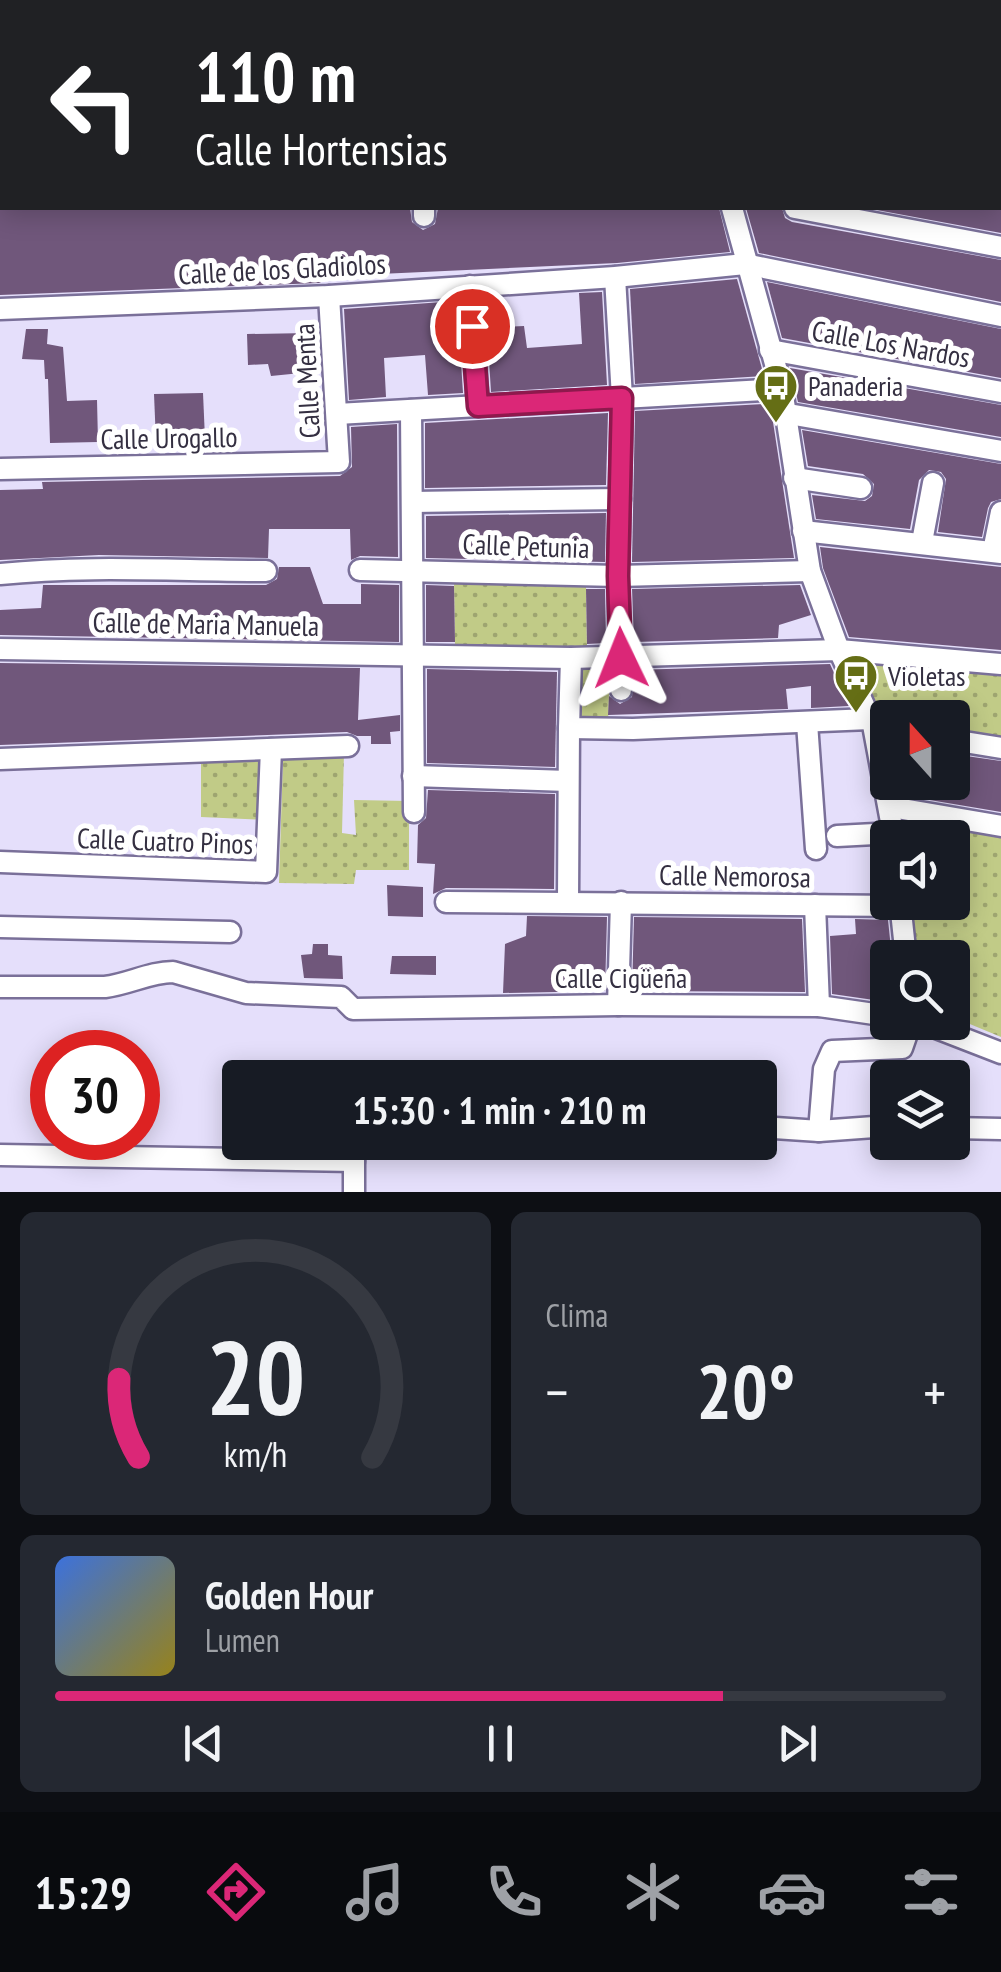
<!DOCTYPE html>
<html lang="es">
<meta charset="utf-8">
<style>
:root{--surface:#171b24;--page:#242831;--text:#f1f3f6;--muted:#9ea1a6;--line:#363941;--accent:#db2777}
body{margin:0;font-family:"PT Sans Narrow",sans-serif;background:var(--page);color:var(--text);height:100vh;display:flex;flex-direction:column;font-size:38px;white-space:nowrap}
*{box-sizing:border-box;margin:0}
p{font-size:32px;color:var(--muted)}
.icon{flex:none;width:55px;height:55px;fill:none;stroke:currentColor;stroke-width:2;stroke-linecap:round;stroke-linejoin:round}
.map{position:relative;height:1192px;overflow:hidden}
.details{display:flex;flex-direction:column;gap:20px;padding:20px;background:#0d0f14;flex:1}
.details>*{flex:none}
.guide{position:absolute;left:0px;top:0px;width:1002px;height:210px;box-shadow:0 5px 25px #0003;background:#202124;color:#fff;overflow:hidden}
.needle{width:65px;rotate:339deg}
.controls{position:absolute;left:870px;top:700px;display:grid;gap:20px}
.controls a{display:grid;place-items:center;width:100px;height:100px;border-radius:10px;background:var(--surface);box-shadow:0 5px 25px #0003;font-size:50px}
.speed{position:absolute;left:30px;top:1030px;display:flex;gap:20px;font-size:50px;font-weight:700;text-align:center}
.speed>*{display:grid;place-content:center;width:130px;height:130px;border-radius:50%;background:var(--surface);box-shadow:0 5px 25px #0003;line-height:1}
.speed .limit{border:15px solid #d22;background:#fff;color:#111}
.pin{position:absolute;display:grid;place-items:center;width:85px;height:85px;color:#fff;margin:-42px;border:5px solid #fff;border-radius:50%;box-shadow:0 2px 10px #0007}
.me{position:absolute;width:110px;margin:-55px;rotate:358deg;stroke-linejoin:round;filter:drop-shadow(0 0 8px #0008)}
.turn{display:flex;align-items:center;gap:35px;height:210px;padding:0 30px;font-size:45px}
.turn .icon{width:130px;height:130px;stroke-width:2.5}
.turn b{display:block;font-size:70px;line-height:85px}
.big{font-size:75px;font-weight:600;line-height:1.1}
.details .widget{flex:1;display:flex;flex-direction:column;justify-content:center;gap:15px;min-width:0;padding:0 35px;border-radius:15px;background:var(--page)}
.details .dial{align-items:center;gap:0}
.dial svg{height:260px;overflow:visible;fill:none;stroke:var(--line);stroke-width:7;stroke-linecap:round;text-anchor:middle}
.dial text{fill:var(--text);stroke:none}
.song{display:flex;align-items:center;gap:30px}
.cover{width:120px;height:120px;border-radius:15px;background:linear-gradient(135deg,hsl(220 70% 55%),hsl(50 70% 35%))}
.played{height:10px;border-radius:5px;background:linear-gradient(90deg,var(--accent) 75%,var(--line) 75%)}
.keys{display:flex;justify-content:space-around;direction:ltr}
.heat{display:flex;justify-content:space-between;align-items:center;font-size:55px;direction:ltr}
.details .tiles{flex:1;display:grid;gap:20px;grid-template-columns:1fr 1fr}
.widget:last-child{grid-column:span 2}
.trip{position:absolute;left:222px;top:1060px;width:555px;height:100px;border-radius:10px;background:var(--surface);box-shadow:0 5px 25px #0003;font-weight:600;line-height:100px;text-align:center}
.dock{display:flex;height:160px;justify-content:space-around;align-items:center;background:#090b0e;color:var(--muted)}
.dock .icon{width:70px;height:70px}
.dock .active{color:var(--accent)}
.dock b{font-size:45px;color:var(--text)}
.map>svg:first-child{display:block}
.park{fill:url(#park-dots)}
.building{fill:#70577b}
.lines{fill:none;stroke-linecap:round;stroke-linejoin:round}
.minor-casing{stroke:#7a7099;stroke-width:25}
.minor{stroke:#fff;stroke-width:20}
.route-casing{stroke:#8e194d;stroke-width:25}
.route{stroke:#db2777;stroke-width:18}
.labels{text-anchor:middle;stroke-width:10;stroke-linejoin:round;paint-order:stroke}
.street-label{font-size:28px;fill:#342f41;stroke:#fff}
.poi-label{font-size:28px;fill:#342f41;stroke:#fff;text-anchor:start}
</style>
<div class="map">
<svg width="1001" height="1192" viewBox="0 0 1001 1192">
<defs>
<pattern id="park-dots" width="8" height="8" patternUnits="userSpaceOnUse" patternTransform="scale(2.5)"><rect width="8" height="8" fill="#c1cb87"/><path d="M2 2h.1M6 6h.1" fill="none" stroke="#9ea570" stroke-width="1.8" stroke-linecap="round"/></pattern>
</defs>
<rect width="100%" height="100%" fill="#e5dffb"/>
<g class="park">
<polygon points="454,582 586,587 587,647 455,645"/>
<polygon points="852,654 1001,671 1001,742 953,733 952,718 879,719"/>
<polygon points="577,666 610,667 608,723 579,722"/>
<polygon points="344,753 342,833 356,835 354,800 409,801 409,870 356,870 354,884 279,883 283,759"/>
<polygon points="271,759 268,820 201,817 201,761"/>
<polygon points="899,816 1001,833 1001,1037 953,1017 952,958 917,957 910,903 952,902 952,838 902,837"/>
</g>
<g class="building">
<polygon points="0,208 410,208 412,222 423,230 435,224 438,208 719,208 730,252 617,263 336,276 319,283 0,295"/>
<polygon points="746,208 782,208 785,218 792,222 1001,260 1001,302 759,253"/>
<polygon points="866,208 1001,208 1001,233"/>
<polygon points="737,279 764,376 635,384 630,289"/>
<polygon points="767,282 1001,329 1001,378 782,338"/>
<polygon points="602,292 607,385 491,392 487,328 524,326 527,348 582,344 579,293"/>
<polygon points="457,301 463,393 428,395 425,355 384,358 386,397 349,400 344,309"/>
<polygon points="26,329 48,329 47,344 63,347 67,401 97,400 98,442 50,443 48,379 45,379 44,360 22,359"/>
<polygon points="309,333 311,372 271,376 268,364 248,365 247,334"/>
<polygon points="790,368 1001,405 1001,437 798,402"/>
<polygon points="203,393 205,439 156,442 154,394"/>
<polygon points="766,404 773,422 794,558 632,562 635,411"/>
<polygon points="608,413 606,485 425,488 425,423"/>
<polygon points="397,424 398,557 360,556 351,560 350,529 269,529 268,558 99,555 0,560 0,490 43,489 42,482 340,476 352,467 351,427"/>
<polygon points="802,430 1001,464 1001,499 991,502 988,508 982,537 938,532 946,479 941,472 929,470 919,480 910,529 816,519 812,495 865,501 872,496 874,484 863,474 808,466"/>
<polygon points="606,513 605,562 426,558 426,516"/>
<polygon points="820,547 1001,567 1001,650 849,637 823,568"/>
<polygon points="279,567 310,567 323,604 361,604 361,584 399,585 399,642 0,635 0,610 41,608 43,585 266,585 277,579"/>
<polygon points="426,585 454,586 455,642 426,642"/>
<polygon points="800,585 811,615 779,625 778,638 634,642 632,589"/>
<polygon points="586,589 605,589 606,643 587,644"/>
<polygon points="0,663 360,668 358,720 400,715 400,731 390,732 391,744 371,744 371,736 357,736 347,732 0,745"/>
<polygon points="830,664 849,706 811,708 811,686 786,689 788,709 608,715 609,696 620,704 632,697 634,670"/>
<polygon points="427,669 557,672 555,767 427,763"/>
<polygon points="952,754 1001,761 1001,812 900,795 898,782 952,782"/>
<polygon points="428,790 555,794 554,889 446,888 433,894 435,864 417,863 418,825 426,818"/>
<polygon points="387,885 423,887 423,917 388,916"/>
<polygon points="527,916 607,917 605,991 503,993 505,944 526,936"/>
<polygon points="634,917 802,919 805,992 632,991"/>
<polygon points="855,919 888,920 892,958 888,958 888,1002 832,994 830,936 856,934"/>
<polygon points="313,944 328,944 328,955 342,956 343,979 304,978 301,955 312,954"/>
<polygon points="392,956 436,956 436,975 390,974"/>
</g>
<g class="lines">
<defs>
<g id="minor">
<polyline points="55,0 55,2"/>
<polyline points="344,0 344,2"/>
<polyline points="481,0 481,2"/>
<polyline points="560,0 560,2"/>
<polyline points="628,0 628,2"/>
<polyline points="418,2 448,2"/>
<polyline points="724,2 724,0"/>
<polyline points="0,37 2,37"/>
<polyline points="1000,113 1001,114"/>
<polyline points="0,139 2,138"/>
<polyline points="424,208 424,216"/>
<polyline points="732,208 782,389 810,571 839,650 873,725 894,838"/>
<polyline points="795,208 1001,247"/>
<polyline points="615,277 622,398 618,576 621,690"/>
<polyline points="470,286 478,406"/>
<polyline points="0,309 329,296 615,277 745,264 1001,316"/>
<polyline points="770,350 1001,392"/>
<polyline points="411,410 414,812"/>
<polyline points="783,413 1001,451"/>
<polyline points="337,414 782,389"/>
<polyline points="0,469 339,462 329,296"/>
<polyline points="794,478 861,488"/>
<polyline points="413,502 620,499"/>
<polyline points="803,531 1001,553"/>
<polyline points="922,542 933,483"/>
<polyline points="993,551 1001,512"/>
<polyline points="360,570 618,576 810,571"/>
<path d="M0,574C88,565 177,571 266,571"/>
<polyline points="0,649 571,658 839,650 1001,664"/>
<polyline points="571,658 569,728 633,729 870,719"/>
<polyline points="807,723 816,849"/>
<polyline points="952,740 1001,748"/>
<polyline points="0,759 348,746"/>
<polyline points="413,776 568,781"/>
<polyline points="891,807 1001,826"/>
<polyline points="837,836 894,833"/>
<polyline points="0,862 266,872 271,749"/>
<polyline points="568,901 569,728"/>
<polyline points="446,902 901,906"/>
<polyline points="900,902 906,958"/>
<polyline points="815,905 819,1006"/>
<polyline points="0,927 230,932"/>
<path d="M0,987H105C129,984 150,972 173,972L246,993L341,997L353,1009L618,1005L819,1006L888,1016"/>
<polyline points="618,1005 621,902"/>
<polyline points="921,1022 1001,1053"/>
<polyline points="353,1077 353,1078"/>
<polyline points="760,1127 819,1131 888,1126"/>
<polyline points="952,1128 1001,1129"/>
<polyline points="819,1131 824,1069 832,1051 902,1048 911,1022"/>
<polyline points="354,1142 354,1192"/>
<polyline points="0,1155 354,1161"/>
</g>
</defs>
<use href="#minor" class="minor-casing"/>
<use href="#minor" class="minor"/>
</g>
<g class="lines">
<defs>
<polyline id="route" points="472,326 478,406 622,398 618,576 621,658"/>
</defs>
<use href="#route" class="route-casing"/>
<use href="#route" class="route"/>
</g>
<defs>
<symbol id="bus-pin" viewBox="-11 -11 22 30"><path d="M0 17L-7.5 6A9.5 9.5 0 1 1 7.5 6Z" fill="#656e15" stroke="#fff"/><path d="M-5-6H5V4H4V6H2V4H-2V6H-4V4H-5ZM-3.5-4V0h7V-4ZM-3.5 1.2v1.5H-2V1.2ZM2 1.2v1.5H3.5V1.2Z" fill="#fff"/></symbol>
</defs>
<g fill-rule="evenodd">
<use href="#bus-pin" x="751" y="361" width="50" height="68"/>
<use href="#bus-pin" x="831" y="651" width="50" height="68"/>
</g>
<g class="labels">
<g class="street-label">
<text transform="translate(282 269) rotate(-3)" y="10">Calle de los Gladiolos</text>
<text transform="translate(891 344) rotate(10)" y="10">Calle Los Nardos</text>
<text transform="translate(307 381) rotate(-93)" y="10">Calle Menta</text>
<text transform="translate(169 438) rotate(-1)" y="10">Calle Urogallo</text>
<text transform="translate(526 546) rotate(2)" y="10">Calle Petunia</text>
<text transform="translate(206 624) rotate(1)" y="10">Calle de Maria Manuela</text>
<text transform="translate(165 841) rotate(2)" y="10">Calle Cuatro Pinos</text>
<text transform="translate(735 876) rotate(1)" y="10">Calle Nemorosa</text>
<text x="621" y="988">Calle Cigüeña</text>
</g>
<g class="poi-label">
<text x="808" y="396">Panaderia</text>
<text x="888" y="686">Violetas</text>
</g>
</g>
</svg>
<div class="controls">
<a><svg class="needle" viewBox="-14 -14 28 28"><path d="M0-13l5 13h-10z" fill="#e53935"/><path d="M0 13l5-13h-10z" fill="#9ea1a6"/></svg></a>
<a><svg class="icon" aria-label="sound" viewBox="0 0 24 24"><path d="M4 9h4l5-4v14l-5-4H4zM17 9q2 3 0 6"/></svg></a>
<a><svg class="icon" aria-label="search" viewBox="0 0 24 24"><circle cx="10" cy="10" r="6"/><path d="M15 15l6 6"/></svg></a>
<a><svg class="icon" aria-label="layers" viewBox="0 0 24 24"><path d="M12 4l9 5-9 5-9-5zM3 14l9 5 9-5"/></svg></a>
</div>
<div class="speed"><div class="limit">30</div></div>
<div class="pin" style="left:472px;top:326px;background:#d93025"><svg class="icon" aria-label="arrive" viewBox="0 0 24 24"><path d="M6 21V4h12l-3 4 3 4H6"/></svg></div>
<svg class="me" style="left:621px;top:658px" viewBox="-20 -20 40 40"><path d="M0-17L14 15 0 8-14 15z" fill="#db2777" stroke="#fff" stroke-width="4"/></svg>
<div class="trip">15:30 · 1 min · 210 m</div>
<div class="guide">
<div class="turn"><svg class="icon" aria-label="left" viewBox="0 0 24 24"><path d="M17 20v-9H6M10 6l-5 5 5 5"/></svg><div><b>110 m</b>Calle Hortensias</div></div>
</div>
</div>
<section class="details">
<div class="tiles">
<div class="widget dial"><svg viewBox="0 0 100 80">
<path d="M14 69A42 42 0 1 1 86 69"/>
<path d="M14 69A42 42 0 0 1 8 45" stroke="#db2777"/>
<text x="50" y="56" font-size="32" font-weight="700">20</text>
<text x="50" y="72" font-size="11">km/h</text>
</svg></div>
<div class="widget"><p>Clima</p>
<div class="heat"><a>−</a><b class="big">20°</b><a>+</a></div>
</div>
<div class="widget">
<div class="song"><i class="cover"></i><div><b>Golden Hour</b><p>Lumen</p></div></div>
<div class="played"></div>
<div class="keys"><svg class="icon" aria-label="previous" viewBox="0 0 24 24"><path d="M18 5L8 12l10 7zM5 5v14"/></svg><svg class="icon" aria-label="pause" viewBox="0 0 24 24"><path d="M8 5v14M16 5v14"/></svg><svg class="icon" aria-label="next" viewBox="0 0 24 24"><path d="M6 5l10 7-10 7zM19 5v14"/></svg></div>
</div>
</div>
</section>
<nav class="dock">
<b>15:29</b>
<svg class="icon active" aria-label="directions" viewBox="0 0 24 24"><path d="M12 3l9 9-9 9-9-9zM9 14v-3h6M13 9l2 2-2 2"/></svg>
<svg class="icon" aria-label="music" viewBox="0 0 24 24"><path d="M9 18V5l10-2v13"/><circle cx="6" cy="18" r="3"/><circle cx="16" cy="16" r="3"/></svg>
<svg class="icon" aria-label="phone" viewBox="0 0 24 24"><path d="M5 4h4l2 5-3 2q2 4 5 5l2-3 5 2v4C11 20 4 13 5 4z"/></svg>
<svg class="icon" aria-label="climate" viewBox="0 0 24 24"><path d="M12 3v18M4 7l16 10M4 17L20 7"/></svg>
<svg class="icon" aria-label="car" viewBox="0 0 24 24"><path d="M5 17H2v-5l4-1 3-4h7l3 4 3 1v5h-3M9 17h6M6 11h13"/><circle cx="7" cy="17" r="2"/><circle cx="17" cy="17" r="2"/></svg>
<svg class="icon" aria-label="filters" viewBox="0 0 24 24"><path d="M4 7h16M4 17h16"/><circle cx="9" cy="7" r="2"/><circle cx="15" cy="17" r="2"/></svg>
</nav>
